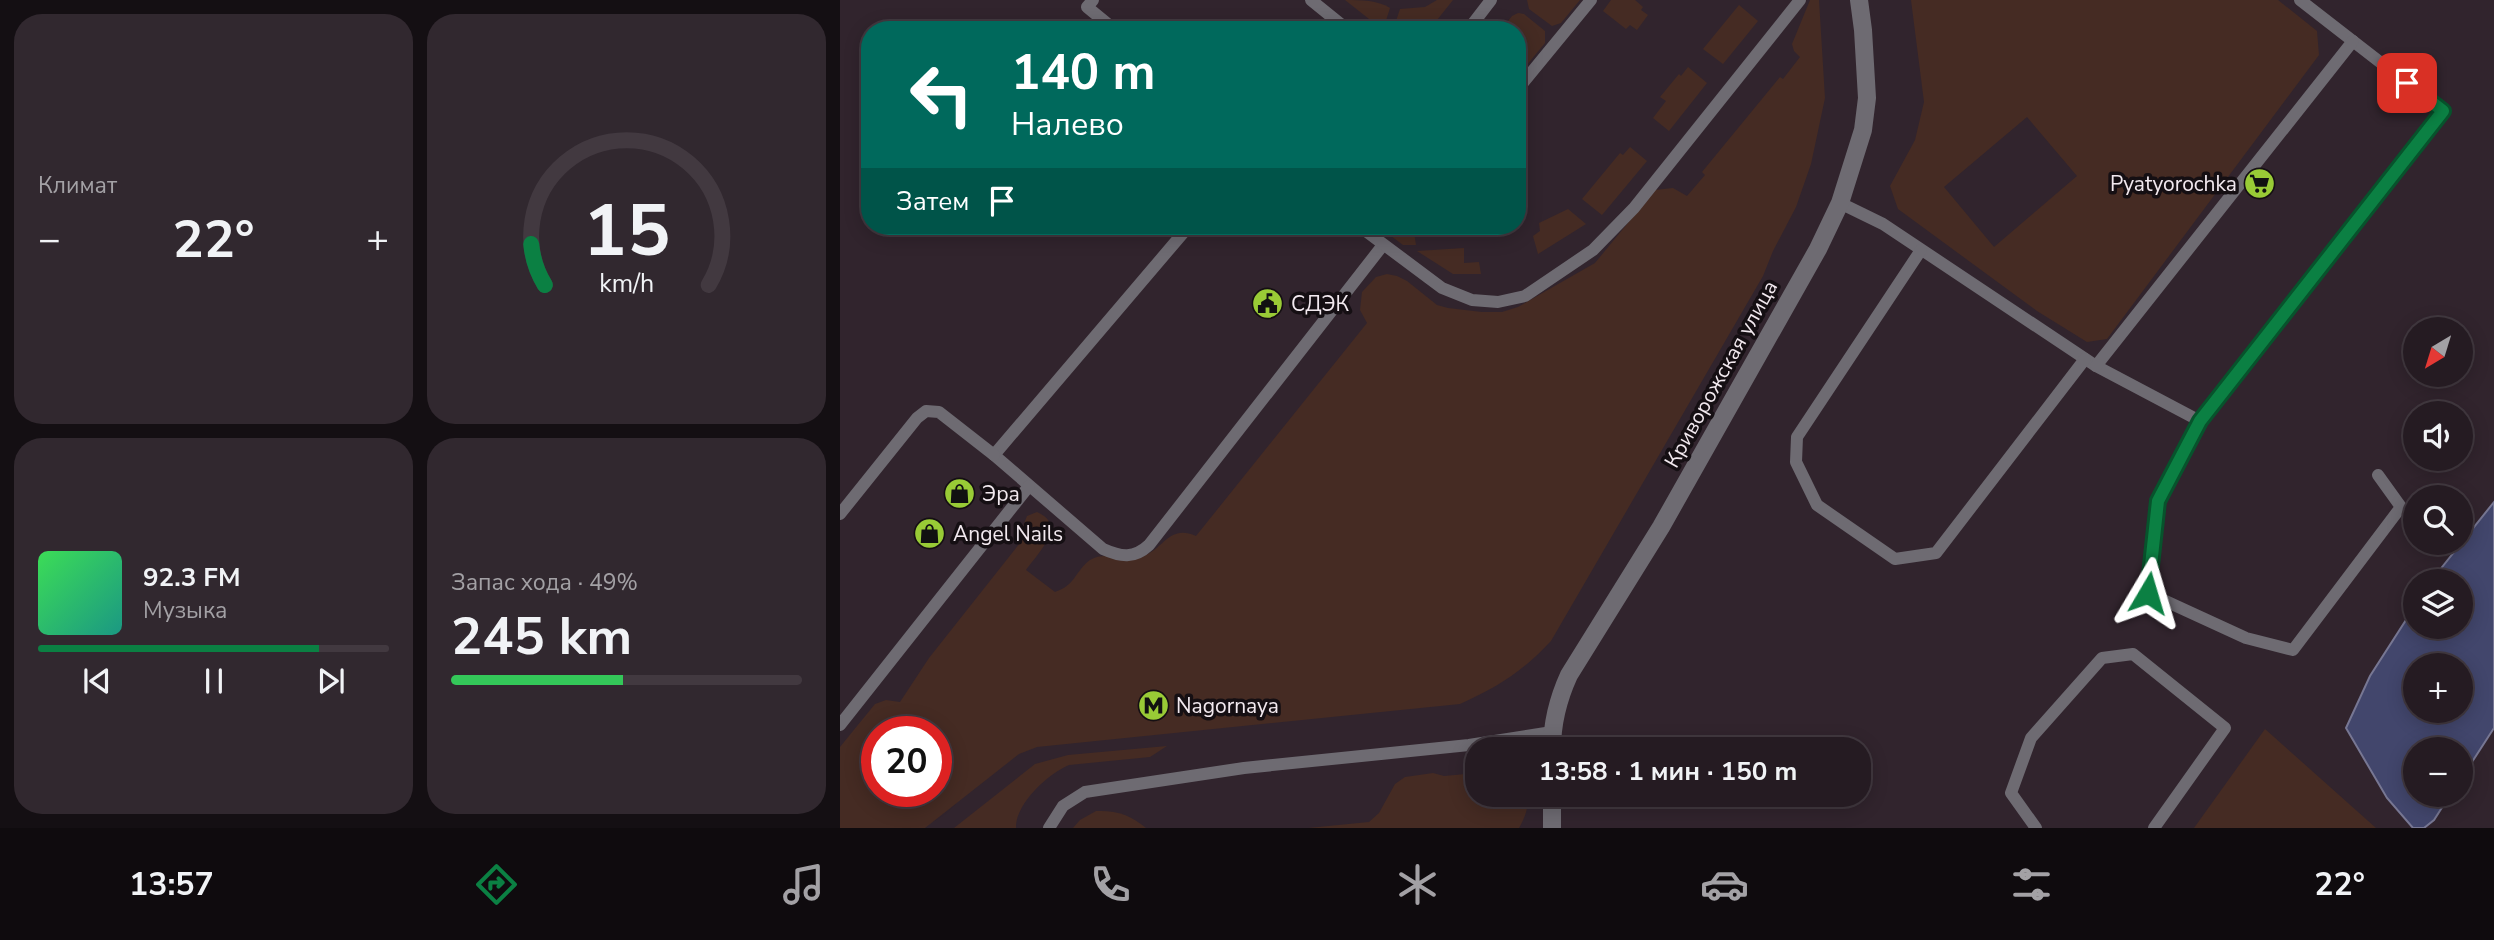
<!DOCTYPE html>
<html lang="ru">
<meta charset="utf-8">
<style>
:root{--surface:#251b22;--page:#31282f;--text:#f1f3f6;--muted:#a3a1a5;--line:#423940;--accent:#0b8043}
body{margin:0;font-family:"Nunito Sans",sans-serif;background:var(--page);color:var(--text);height:100vh;display:flex;flex-direction:column;font-size:26px;white-space:nowrap}
*{box-sizing:border-box;margin:0}
p{font-size:23px;color:var(--muted)}
.icon{flex:none;width:38px;height:38px;fill:none;stroke:currentColor;stroke-width:2;stroke-linecap:round;stroke-linejoin:round}
.map{position:relative;flex:1;overflow:hidden}
.drawer{display:flex;flex-direction:column;gap:14px;padding:14px;background:#140f13;width:840px}
.drawer>*{flex:none}
.top-card{position:absolute;left:21px;top:21px;width:665px;height:214px;border-radius:28px;box-shadow:0 4px 18px #0003,0 0 0 2px var(--line);background:#00695c;color:#fff;overflow:hidden}
.needle{width:46px;rotate:218deg}
.fabs{position:absolute;left:1563px;top:317px;display:grid;gap:14px}
.fabs a{display:grid;place-items:center;width:70px;height:70px;border-radius:50%;background:var(--surface);box-shadow:0 4px 18px #0003,0 0 0 2px var(--line);font-size:35px}
.speed{position:absolute;left:21px;top:716px;display:flex;gap:14px;font-size:35px;font-weight:700;text-align:center}
.speed>*{display:grid;place-content:center;width:91px;height:91px;border-radius:50%;background:var(--surface);box-shadow:0 4px 18px #0003,0 0 0 2px var(--line);line-height:1}
.speed .limit{border:10px solid #d22;background:#fff;color:#111}
.pin{position:absolute;display:grid;place-items:center;width:60px;height:60px;color:#fff;margin:-30px;border-radius:14px;box-shadow:0 4px 10px #0006}
.me{position:absolute;width:77px;margin:-38px;rotate:7deg;stroke-linejoin:round;filter:drop-shadow(0 0 5px #0008)}
.turn{display:flex;align-items:center;gap:24px;height:147px;padding:0 35px;font-size:32px}
.turn .icon{width:91px;height:91px;stroke-width:2.5}
.turn b{display:block;font-size:49px;line-height:60px}
.then{display:flex;align-items:center;height:66px;padding:0 35px;background:#0003;gap:14px;font-size:26px}
.big{font-size:52px;font-weight:700;line-height:1.1}
.drawer .tile{flex:1;display:flex;flex-direction:column;justify-content:center;gap:10px;min-width:0;padding:0 24px;border-radius:28px;background:var(--page)}
.drawer .dial{align-items:center;gap:0}
.dial svg{height:182px;overflow:visible;fill:none;stroke:var(--line);stroke-width:7;stroke-linecap:round;text-anchor:middle}
.dial text{fill:var(--text);stroke:none}
.song{display:flex;align-items:center;gap:21px}
.cover{width:84px;height:84px;border-radius:10px;background:linear-gradient(135deg,hsl(130 70% 55%),hsl(170 70% 35%))}
.played{height:7px;border-radius:4px;background:linear-gradient(90deg,var(--accent) 80%,var(--line) 80%)}
.keys{display:flex;justify-content:space-around;direction:ltr}
.heat{display:flex;justify-content:space-between;align-items:center;font-size:38px;direction:ltr}
.charge{height:10px;border-radius:5px;background:linear-gradient(90deg,#34c759 49%,var(--line) 0)}
.drawer .tiles{flex:1;display:grid;gap:14px;grid-template-columns:repeat(2,1fr)}
.trip{position:absolute;left:625px;top:737px;width:406px;height:70px;border-radius:28px;background:var(--surface);box-shadow:0 4px 18px #0003,0 0 0 2px var(--line);font-weight:700;line-height:70px;text-align:center}
.menu{display:flex;height:112px;justify-content:space-around;align-items:center;background:#0f0b0e;color:var(--muted)}
.menu .icon{width:49px;height:49px}
.menu .active{color:var(--accent)}
.menu b{font-size:32px;color:var(--text)}
main{display:flex;flex:1;min-height:0}
.map>svg:first-child{display:block}
.green{fill:#452b23;fill-rule:evenodd}
.water{fill:#42466c;stroke:#777793;stroke-width:2;fill-rule:evenodd}
.lines{fill:none;stroke-linecap:round;stroke-linejoin:round}
.service{stroke:#6e6b72;stroke-width:12}
.tertiary{stroke:#6e6b72;stroke-width:18}
.route-casing{stroke:#07532c;stroke-width:18}
.route{stroke:#0b8043;stroke-width:12}
.labels{text-anchor:middle;stroke-width:7;stroke-linejoin:round;paint-order:stroke}
.poi-label{font-size:21px;fill:#f2e9ef;stroke:#150f13;text-anchor:start}
.street-label{font-size:21px;fill:#f2e9ef;stroke:#150f13}
</style>
<main>
<section class="drawer">
<div class="tiles">
<div class="tile"><p>Климат</p>
<div class="heat"><a>−</a><b class="big">22°</b><a>+</a></div>
</div>
<div class="tile dial"><svg viewBox="0 0 100 80">
<path d="M14 69A42 42 0 1 1 86 69"/>
<path d="M14 69A42 42 0 0 1 8 51" stroke="#0b8043"/>
<text x="50" y="56" font-size="32" font-weight="700">15</text>
<text x="50" y="72" font-size="11">km/h</text>
</svg></div>
<div class="tile">
<div class="song"><i class="cover"></i><div><b>92.3 FM</b><p>Музыка</p></div></div>
<div class="played"></div>
<div class="keys"><svg class="icon" aria-label="previous" viewBox="0 0 24 24"><path d="M18 5L8 12l10 7zM5 5v14"/></svg><svg class="icon" aria-label="pause" viewBox="0 0 24 24"><path d="M8 5v14M16 5v14"/></svg><svg class="icon" aria-label="next" viewBox="0 0 24 24"><path d="M6 5l10 7-10 7zM19 5v14"/></svg></div>
</div>
<div class="tile"><p>Запас хода · 49%</p><b class="big">245 km</b><div class="charge"></div></div>
</div>
</section>
<div class="map">
<svg width="1654" height="828" viewBox="0 0 1654 828">
<rect width="100%" height="100%" fill="#31242d"/>
<g class="green">
<path d="M505,0C522,0 537,0 550,8L543,30Z"/>
<polygon points="597,0 613,0 589,30 553,30 560,9 585,7"/>
<polygon points="687,0 740,0 721,23 712,26 689,9"/>
<polygon points="771,0 795,0 803,7 801,10 808,15 797,30 790,25 786,29 763,11"/>
<path d="M970,0H979L985,98L971,164L956,207L933,251L923,276L711,641C683,671 658,687 620,704L197,747L179,754L85,828H0V747L35,704L46,700L60,702L89,658L187,534L183,526L187,516L197,512C228,525 198,553 186,570L215,592C236,585 235,571 250,560C263,551 284,560 299,557C323,553 327,523 356,536L527,323L520,310L522,292L536,277L547,274L557,276L567,281L597,305L608,308L642,312H662L678,307L755,263L815,190L833,188L847,196L865,175L862,172L940,77L943,79L960,57L954,51L952,44ZM37,732H96V791H37Z"/>
<path d="M1071,0H1438L1477,31L1479,55L1267,339L1247,342L1197,311L1058,209L1050,186L1075,140L1084,102ZM1187,117L1237,176L1154,247L1104,187Z"/>
<polygon points="899,5 918,21 883,64 863,49"/>
<polygon points="678,13 684,14 705,31 705,43 677,77 677,30 661,30 672,16"/>
<polygon points="848,67 867,83 829,131 813,118 826,101 820,97 839,74 841,76"/>
<polygon points="790,147 807,161 762,215 742,199 780,153 783,155"/>
<polygon points="728,209 746,224 698,254 693,236 700,231 699,223"/>
<polygon points="538,226 573,226 576,245 563,245"/>
<polygon points="624,248 624,263 639,262 641,274 613,274 577,251"/>
<polygon points="1425,729 1536,828 1354,828"/>
<path d="M327,746L310,757L229,765C209,773 175,804 176,828H114L195,764L228,755Z"/>
<path d="M593,773L604,776L637,773V794L688,795C689,806 685,818 679,828H468L529,822L539,813L555,784L565,777Z"/>
<path d="M256,811C276,810 291,815 306,828H233L240,820Z"/>
</g>
<path class="water" d="M1654,502V728L1621,779L1620,749H1575V794L1610,795L1594,820L1584,828H1573L1547,798L1506,728L1530,676L1575,606V626H1620V581H1591ZM1575,665H1620V710H1575Z"/>
<g class="lines">
<g class="service">
<polyline points="253,0 247,7 275,30"/>
<polyline points="471,0 508,30"/>
<polyline points="628,30 651,0"/>
<polyline points="677,90 751,0"/>
<polyline points="1000,203 1043,224 1256,366 1360,421 1603,111 1460,0"/>
<path d="M349,226L154,455L263,549C281,557 294,559 309,545L543,245"/>
<polyline points="519,226 602,288 632,300 658,302 685,296 753,250 794,208 960,0"/>
<polyline points="1081,250 957,437 956,462 977,505 1055,559 1096,553 1245,359"/>
<polyline points="1256,366 1513,41"/>
<polyline points="1360,421 1318,501 1308,593 1406,638 1453,650 1561,507 1538,475"/>
<polyline points="0,514 77,418 86,411 99,412 154,455"/>
<polyline points="0,725 189,486"/>
<polyline points="209,828 223,806 245,792 404,768 629,745 712,732"/>
<polyline points="1196,828 1171,793 1191,738 1262,658 1293,654 1385,728 1314,828"/>
</g>
<g class="tertiary">
<path d="M712,749C712,722 718,699 729,675L821,527L978,249L1000,203L1023,130L1027,98L1023,30L1019,0"/>
<polyline points="712,794 712,828"/>
</g>
</g>
<g class="lines">
<defs>
<polyline id="route" points="1308,593 1318,501 1360,421 1603,111 1567,83"/>
</defs>
<use href="#route" class="route-casing"/>
<use href="#route" class="route"/>
</g>
<defs>
<symbol id="supermarket-disc" viewBox="-11 -11 22 22"><circle r="9.5" fill="#99cb36" stroke="#150f13"/><path d="M-6-5.5h2.5l.6 2H6L4.5 2H-2.5L-4.4-4H-6ZM-1.5 3.2a1.3 1.3 0 1 0 .1 0ZM3 3.2a1.3 1.3 0 1 0 .1 0Z" fill="#111"/></symbol>
<symbol id="civic-disc" viewBox="-11 -11 22 22"><circle r="9.5" fill="#99cb36" stroke="#150f13"/><path d="M-.6-6.5H3V-4.5H.6V-3L4-1V1h2V6H-6V1h2V-1L-.6-3ZM-1.2 2.5V6h2.4V2.5Z" fill="#111"/></symbol>
<symbol id="shop-disc" viewBox="-11 -11 22 22"><circle r="9.5" fill="#99cb36" stroke="#150f13"/><path d="M-5-2.5h2.3a2.7 3.5 0 0 1 5.4 0H5L5.5 6h-11ZM-1.5-2.5h3a1.5 2.3 0 0 0-3 0Z" fill="#111"/></symbol>
<symbol id="metro-disc" viewBox="-11 -11 22 22"><circle r="9.5" fill="#99cb36" stroke="#150f13"/><path d="M-5.5 5V-5H-3L0 0L3-5H5.5V5H3V-.5L0 4L-3-.5V5Z" fill="#111"/></symbol>
</defs>
<g fill-rule="evenodd">
<use href="#supermarket-disc" x="1402" y="166" width="35" height="35"/>
<use href="#civic-disc" x="410" y="286" width="35" height="35"/>
<use href="#shop-disc" x="102" y="476" width="35" height="35"/>
<use href="#shop-disc" x="72" y="516" width="35" height="35"/>
<use href="#metro-disc" x="296" y="688" width="35" height="35"/>
</g>
<g class="labels">
<g class="poi-label">
<text x="1397" y="191" text-anchor="end">Pyatyorochka</text>
<text x="451" y="311">СДЭК</text>
<text x="142" y="501">Эра</text>
<text x="113" y="541">Angel Nails</text>
<text x="336" y="713">Nagornaya</text>
</g>
<g class="street-label">
<text transform="translate(881 374) rotate(-61)" y="7">Криворожская улица</text>
</g>
</g>
</svg>
<div class="fabs">
<a><svg class="needle" viewBox="-14 -14 28 28"><path d="M0-13l5 13h-10z" fill="#e53935"/><path d="M0 13l5-13h-10z" fill="#a3a1a5"/></svg></a>
<a><svg class="icon" aria-label="sound" viewBox="0 0 24 24"><path d="M4 9h4l5-4v14l-5-4H4zM17 9q2 3 0 6"/></svg></a>
<a><svg class="icon" aria-label="search" viewBox="0 0 24 24"><circle cx="10" cy="10" r="6"/><path d="M15 15l6 6"/></svg></a>
<a><svg class="icon" aria-label="layers" viewBox="0 0 24 24"><path d="M12 4l9 5-9 5-9-5zM3 14l9 5 9-5"/></svg></a>
<a>+</a>
<a>−</a>
</div>
<div class="speed"><div class="limit">20</div></div>
<div class="pin" style="left:1567px;top:83px;background:#d93025"><svg class="icon" aria-label="arrive" viewBox="0 0 24 24"><path d="M6 21V4h12l-3 4 3 4H6"/></svg></div>
<svg class="me" style="left:1308px;top:593px" viewBox="-20 -20 40 40"><path d="M0-17L14 15 0 8-14 15z" fill="#0b8043" stroke="#fff" stroke-width="4"/></svg>
<div class="trip">13:58 · 1 мин · 150 m</div>
<div class="top-card">
<div class="turn"><svg class="icon" aria-label="left" viewBox="0 0 24 24"><path d="M17 20v-9H6M10 6l-5 5 5 5"/></svg><div><b>140 m</b>Налево</div></div>
<div class="then">Затем<svg class="icon" aria-label="arrive" viewBox="0 0 24 24"><path d="M6 21V4h12l-3 4 3 4H6"/></svg></div>
</div>
</div>
</main>
<nav class="menu">
<b>13:57</b>
<svg class="icon active" aria-label="directions" viewBox="0 0 24 24"><path d="M12 3l9 9-9 9-9-9zM9 14v-3h6M13 9l2 2-2 2"/></svg>
<svg class="icon" aria-label="music" viewBox="0 0 24 24"><path d="M9 18V5l10-2v13"/><circle cx="6" cy="18" r="3"/><circle cx="16" cy="16" r="3"/></svg>
<svg class="icon" aria-label="phone" viewBox="0 0 24 24"><path d="M5 4h4l2 5-3 2q2 4 5 5l2-3 5 2v4C11 20 4 13 5 4z"/></svg>
<svg class="icon" aria-label="climate" viewBox="0 0 24 24"><path d="M12 3v18M4 7l16 10M4 17L20 7"/></svg>
<svg class="icon" aria-label="car" viewBox="0 0 24 24"><path d="M5 17H2v-5l4-1 3-4h7l3 4 3 1v5h-3M9 17h6M6 11h13"/><circle cx="7" cy="17" r="2"/><circle cx="17" cy="17" r="2"/></svg>
<svg class="icon" aria-label="filters" viewBox="0 0 24 24"><path d="M4 7h16M4 17h16"/><circle cx="9" cy="7" r="2"/><circle cx="15" cy="17" r="2"/></svg>
<b>22°</b>
</nav>
